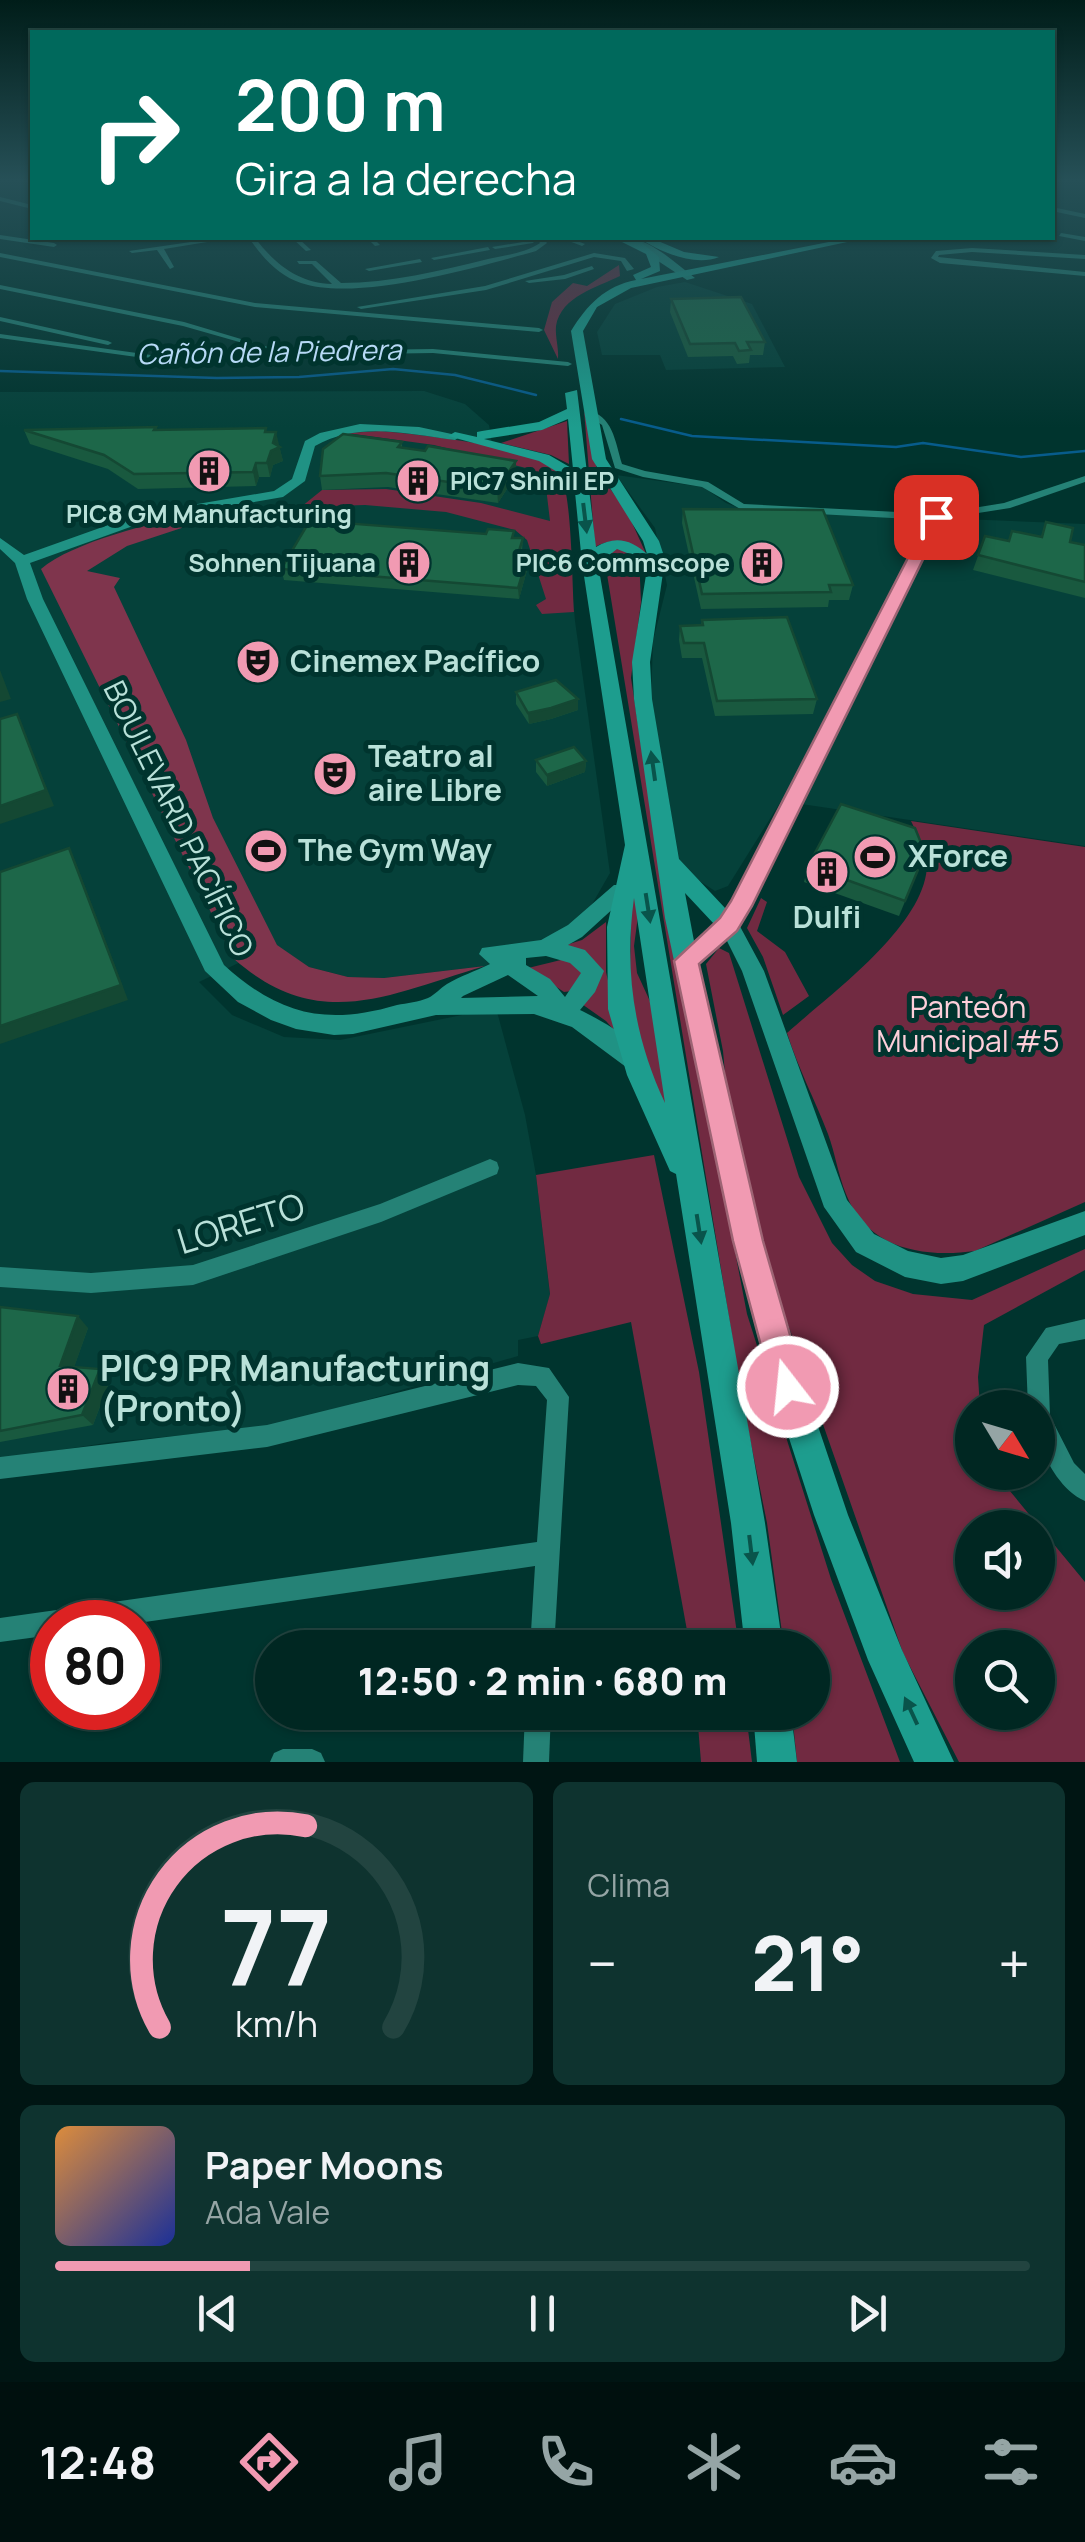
<!DOCTYPE html>
<html lang="es">
<meta charset="utf-8">
<style>
:root{--surface:#002722;--page:#0e332f;--text:#f1f3f6;--muted:#95a5a5;--line:#224440;--accent:#f19ab2}
body{margin:0;font-family:Manrope,sans-serif;background:var(--page);color:var(--text);height:100vh;display:flex;flex-direction:column;font-size:38px;white-space:nowrap}
*{box-sizing:border-box;margin:0}
p{font-size:32px;color:var(--muted)}
.icon{flex:none;width:55px;height:55px;fill:none;stroke:currentColor;stroke-width:2;stroke-linecap:round;stroke-linejoin:round}
.map{position:relative;height:1762px;overflow:hidden}
.drawer{display:flex;flex-direction:column;gap:20px;padding:20px;background:#001513;flex:1}
.drawer>*{flex:none}
.guide{position:absolute;left:30px;top:30px;width:1025px;height:210px;border-radius:0px;box-shadow:0 2px 8px #0004,0 0 0 2px var(--line);background:#00695c;color:#fff;overflow:hidden}
.needle{width:65px;rotate:128deg}
.controls{position:absolute;left:955px;top:1390px;display:grid;gap:20px}
.controls a{display:grid;place-items:center;width:100px;height:100px;border-radius:50%;background:var(--surface);box-shadow:0 2px 8px #0004,0 0 0 2px var(--line);font-size:50px}
.speed{position:absolute;left:30px;top:1600px;display:flex;gap:20px;font-size:50px;font-weight:700;text-align:center}
.speed>*{display:grid;place-content:center;width:130px;height:130px;border-radius:50%;background:var(--surface);box-shadow:0 2px 8px #0004,0 0 0 2px var(--line);line-height:1}
.speed .limit{border:15px solid #d22;background:#fff;color:#111}
.pin{position:absolute;display:grid;place-items:center;width:85px;height:85px;color:#fff;margin:-42px;border-radius:20px;box-shadow:0 5px 15px #0006}
.me{position:absolute;width:110px;margin:-55px;rotate:344deg;stroke-linejoin:round;filter:drop-shadow(0 0 8px #0008)}
.turn{display:flex;align-items:center;gap:35px;height:210px;padding:0 40px;font-size:45px}
.turn .icon{width:130px;height:130px;stroke-width:2.5}
.turn b{display:block;font-size:70px;line-height:85px}
.big{font-size:75px;font-weight:800;line-height:1.1}
.drawer .tile{flex:1;display:flex;flex-direction:column;justify-content:center;gap:15px;min-width:0;padding:0 35px;border-radius:15px;background:var(--page)}
.drawer .dial{align-items:center;gap:0}
.dial svg{height:260px;overflow:visible;fill:none;stroke:var(--line);stroke-width:7;stroke-linecap:round;text-anchor:middle}
.dial text{fill:var(--text);stroke:none}
.song{display:flex;align-items:center;gap:30px}
.cover{width:120px;height:120px;border-radius:15px;background:linear-gradient(135deg,hsl(30 70% 55%),hsl(230 70% 35%))}
.played{height:10px;border-radius:5px;background:linear-gradient(90deg,var(--accent) 20%,var(--line) 20%)}
.keys{display:flex;justify-content:space-around;direction:ltr}
.heat{display:flex;justify-content:space-between;align-items:center;font-size:55px;direction:ltr}
.drawer .tiles{flex:1;display:grid;gap:20px;grid-template-columns:1fr 1fr}
.tile:last-child{grid-column:span 2}
.trip{position:absolute;left:255px;top:1630px;width:575px;height:100px;border-radius:50px;background:var(--surface);box-shadow:0 2px 8px #0004,0 0 0 2px var(--line);font-weight:800;line-height:100px;text-align:center}
.tab-bar{display:flex;height:160px;justify-content:space-around;align-items:center;background:#00100e;color:var(--muted)}
.tab-bar .icon{width:70px;height:70px}
.tab-bar .on{color:var(--accent)}
.tab-bar b{font-size:45px;color:var(--text)}
.map>svg:first-child{display:block}
.built{fill:#05413a}
.green{fill:#712a41;fill-rule:evenodd}
.forest{fill:#7f354d}
.lines{fill:none;stroke-linecap:round;stroke-linejoin:round}
.stream{stroke:#075c8c;stroke-width:2.5}
.minor{fill:#258276;fill-rule:evenodd}
.major{fill:#209284;fill-rule:evenodd}
.highway{fill:#1d9d8e;fill-rule:evenodd}
.wall{fill:#19593f}
.shaded-wall{fill:#144833}
.building{fill:#1d6749;stroke:#144833;stroke-width:2.5}
.oneway{fill:#09544b}
.route{fill:#f19ab2;stroke:#9d6474;stroke-width:2.5}
.labels{text-anchor:middle;stroke-width:10;stroke-linejoin:round;paint-order:stroke}
.far-poi-label{font-size:25px;font-weight:bold;fill:#b9e1d9;stroke:#00342e;text-anchor:end}
.far-water-label{font-size:28px;font-style:italic;fill:#b6d9f6;stroke:#00342e}
.poi-label{font-size:30px;font-weight:bold;fill:#b9e1d9;stroke:#00342e;text-anchor:start}
.street-label{font-size:30px;fill:#b9e1d9;stroke:#00342e}
.park-label{font-size:30px;fill:#fecfda;stroke:#00342e}
.near-street-label{font-size:35px;fill:#b9e1d9;stroke:#00342e}
.near-poi-label{font-size:35px;font-weight:bold;fill:#b9e1d9;stroke:#00342e;text-anchor:start}
</style>
<div class="map">
<svg width="1085" height="1762" viewBox="0 0 1085 1762">
<rect width="100%" height="100%" fill="#00342e"/>
<g class="built">
<polygon points="685,282 752,304 785,367 666,370 660,355 602,355 597,332 615,304 657,287"/>
<polygon points="424,391 465,404 489,425 493,450 563,482 575,621 610,873 591,906 570,926 485,966 384,978 348,977 309,967 276,945 199,982 232,1015 284,1037 340,1040 496,1008 525,1115 536,1175 550,1295 538,1336 518,1340 518,1356 278,1426 112,1442 0,1459 0,392"/>
<polygon points="616,475 703,487 726,503 744,510 1085,524 1085,846 781,801 728,886 715,891 681,869 651,700 653,641 667,585 655,528"/>
</g>
<g class="green">
<path d="M619,265L620,276C598,287 561,296 556,326C555,337 559,348 558,359L544,330L552,302L573,283L587,286Z"/>
<path d="M584,410L597,470L628,514L648,558C636,540 612,537 595,547Z"/>
<polygon points="567,421 569,464 551,455 501,443"/>
<path d="M381,431C413,434 544,447 560,473C572,493 572,584 574,612L542,614L536,605L546,599L527,540L515,530L446,512L365,505L301,507L322,490L386,489L481,503L550,521L545,479L534,470L434,445L347,433Z"/>
<polygon points="615,549 624,549 639,557 641,602 631,678 654,830 747,1314 831,1579 900,1762 797,1762 792,1713 812,1712 812,1648 784,1647 767,1523 744,1409 604,556"/>
<path d="M911,821L1085,847V1202L975,1251C923,1258 867,1249 846,1194C838,1174 835,1153 828,1134C815,1100 798,1068 787,1033C829,995 927,925 927,864C927,851 917,834 911,821Z"/>
<polygon points="632,876 638,916 634,946 637,973 654,1010 678,1171 629,1014"/>
<polygon points="761,898 767,902 757,931 785,952 809,996 783,1015 763,957 747,928"/>
<polygon points="606,922 606,972 621,1038 606,1021 579,1002 600,967 586,954 566,945 582,940"/>
<path d="M719,948L729,953L799,1177L832,1243L852,1265L875,1281L913,1294L972,1300L1085,1249V1270L984,1325L978,1377L980,1407L972,1408V1472L995,1473L1085,1582V1762H959L903,1653L776,1290L727,1096L723,1051L706,964ZM972,1528H1038V1592H972ZM972,1648H1038V1712H972Z"/>
<polygon points="565,959 581,969 583,977 572,991 564,992 528,968"/>
<polygon points="654,1155 699,1372 739,1647 690,1647 631,1322 541,1344 538,1336 550,1294 536,1175"/>
<polygon points="697,1713 746,1713 752,1762 701,1762"/>
</g>
<path class="forest" d="M196,514L212,518L127,546L87,571L120,578L114,587L186,740L213,818L277,945L309,967L348,977L384,978L485,966C389,994 320,1034 234,959L41,569C72,542 155,522 196,514Z"/>
<g class="lines">
<g class="stream">
<polyline points="0,371 217,378 299,377 393,369 455,375 536,395"/>
<polyline points="621,419 692,436 896,447 923,443 1021,457 1085,451"/>
</g>
<g class="minor">
<polygon points="22,181 32,181 32,184"/>
<polygon points="0,197 32,205 32,209 0,201"/>
<polygon points="1052,207 1085,214 1085,218 1052,211"/>
<polygon points="1061,233 1085,237 1085,241 1059,236"/>
<polygon points="0,235 54,243 57,245 54,247 0,239"/>
<polygon points="218,238 232,238 164,249 174,267 170,269 157,250 132,253 129,251"/>
<path d="M249,238H255C275,264 298,283 332,284L312,264H299L297,261H316L341,283C390,283 440,271 488,259C506,255 525,253 540,243L537,238H543L547,243L536,251C478,267 357,302 301,283C279,276 261,256 249,238Z"/>
<polygon points="292,238 298,238 311,250 306,251"/>
<polygon points="367,238 373,238 380,245 375,246"/>
<polygon points="561,238 569,238 585,244 582,246"/>
<polygon points="535,240 533,243 495,249 492,247"/>
<polygon points="488,247 490,250 434,260 431,258"/>
<polygon points="972,248 1085,255 1085,259 972,252 939,255 938,257 1085,272 1085,276 940,263 931,258 936,251"/>
<polygon points="0,253 255,303 539,328 543,330 539,332 255,307 0,257"/>
<polygon points="594,253 625,258 634,269 627,271 621,261 594,257 486,290 361,309 357,307 485,286"/>
<polygon points="420,259 422,262 369,271 365,269"/>
<polygon points="592,266 594,269 565,279 529,283 525,281 564,275"/>
<polygon points="0,285 184,322 268,347 264,349 183,326 0,289"/>
<polygon points="0,317 108,341 112,343 108,345 0,321"/>
<polygon points="0,334 151,355 206,357 243,352 433,349 568,362 572,364 568,366 433,353 243,356 206,361 151,359 0,338"/>
<path d="M586,410C613,415 615,441 622,464L645,471L708,482L744,504L936,514L1004,503L1085,476V482L1010,508L940,519L807,792L735,929H723L721,925L793,792L929,520L742,510L702,487L643,477L615,468L602,425L586,414Z"/>
<polygon points="490,1159 497,1162 499,1168 497,1174 381,1222 193,1285 91,1293 0,1287 0,1267 91,1273 193,1265 380,1204"/>
<path d="M1085,1319V1339L1059,1344L1048,1360L1050,1416L1074,1463L1085,1474V1501C1063,1492 1047,1464 1039,1442C1036,1431 1038,1418 1038,1408H1028L1026,1357L1046,1328Z"/>
<polygon points="518,1363 549,1368 569,1397 554,1648 530,1648 535,1566 138,1623 52,1622 52,1635 0,1642 0,1618 537,1542 547,1400 536,1386 518,1385 267,1447 0,1479 0,1457 267,1425"/>
<polygon points="525,1712 551,1712 549,1762 523,1762"/>
<polygon points="283,1749 312,1749 321,1753 325,1762 270,1762 274,1753"/>
</g>
<g class="major">
<path d="M623,238C648,236 675,263 695,278L687,280Z"/>
<path d="M360,424L419,427L461,436L455,440C408,434 358,421 315,446L305,481L283,497L147,521L30,563L43,599L224,965C279,1015 326,1026 397,1005C407,1003 419,1002 428,998C435,995 440,988 447,984C460,976 476,971 490,964L479,954L482,948L541,940L568,925L614,885H628L631,890L628,895L582,937L568,945L585,950L604,971L595,992L580,1010C602,1021 634,1038 646,1060L642,1067L634,1070L626,1067L572,1027L534,1014L436,1015L353,1034L334,1035L296,1029L271,1020L238,1002L205,971L27,599L15,563L0,549V538L24,555L139,514L274,491L292,479L305,441L320,433ZM546,956L570,963L581,973L565,997L550,979L526,965V958ZM508,975L538,996L461,998L463,996Z"/>
<polygon points="729,917 736,919 764,971 847,1200 874,1234 908,1251 941,1258 963,1255 1085,1211 1085,1235 963,1281 941,1284 905,1277 856,1252 824,1207 742,971 719,925 722,919"/>
</g>
<g class="highway">
<path d="M614,238L642,243L659,257L660,271L641,279L849,238H866L631,288L597,307L583,331L606,459L659,541L665,559L650,662L652,699L679,859L741,925L699,964L763,1241L796,1361L848,1515L902,1650L954,1762H914L868,1660L814,1515L764,1361L733,1241L665,918L634,699L632,662L646,575L627,553L617,549L598,564L765,1523L783,1648H745L731,1523L676,1174L670,1171L627,1075L608,1009L607,927L625,845L582,563L574,482L539,461L448,436L455,432L477,437V432L482,431L539,422L567,409L565,393L577,390L596,547C615,535 632,540 647,554L643,541L592,459L571,331C587,305 605,286 636,280L633,275L651,267L646,254ZM568,419L573,469L549,455L484,439L542,430ZM685,893L714,924L694,941ZM634,898L665,1103C634,1037 624,971 634,898Z"/>
<path d="M639,238H651L684,252L719,257C695,267 660,252 639,238Z"/>
<polygon points="753,1712 791,1712 797,1762 757,1762"/>
</g>
</g>
<g class="wall">
<polygon points="671,299 765,342 763,355 750,355 749,363 737,364 733,356 688,357 670,312"/>
<polygon points="156,427 157,430 267,432 279,446 283,461 273,465 270,477 259,477 256,486 138,489 108,469 30,444 24,430"/>
<polygon points="402,442 402,448 516,461 516,475 498,503 388,487 322,490 320,476"/>
<polygon points="683,509 853,585 849,600 829,600 828,607 701,609 682,523"/>
<polygon points="1046,522 1070,542 1085,545 1085,598 973,570 985,536 1009,541 1041,537"/>
<polygon points="347,524 523,538 522,551 529,552 529,563 519,599 284,580 281,569"/>
<polygon points="702,620 817,699 813,714 715,716 702,658 682,658 679,640 680,626 701,625"/>
<polygon points="516,692 578,710 551,719 529,724 516,704"/>
<polygon points="536,760 586,761 585,772 547,786 536,772"/>
<polygon points="925,853 899,916 804,882 808,866"/>
<polygon points="0,1307 88,1328 74,1367 110,1380 93,1425 0,1442"/>
</g>
<g class="shaded-wall">
<polygon points="276,432 283,461 273,465 270,477 267,463"/>
<polygon points="516,461 516,475 498,503 497,489"/>
<polygon points="256,463 259,477 256,486 253,472"/>
<polygon points="529,552 529,563 519,599 518,588"/>
<polygon points="0,670 11,699 0,702"/>
<polygon points="578,699 578,710 551,719 529,724 528,713"/>
<polygon points="17,714 54,806 0,824 0,806"/>
<polygon points="586,761 585,772 547,786 547,775"/>
<polygon points="69,848 76,863 128,1000 0,1044 0,1026"/>
<polygon points="78,1316 88,1328 71,1376 60,1366"/>
<polygon points="100,1369 110,1380 93,1425 82,1415"/>
</g>
<g class="building">
<polygon points="741,297 765,342 747,342 751,350 739,351 735,343 690,344 671,299"/>
<polygon points="156,427 154,430 266,428 265,432 276,432 273,443 280,447 271,451 267,463 256,463 253,472 134,474 104,455 24,430"/>
<polygon points="343,434 402,442 398,447 425,451 428,446 516,461 497,489 386,473 320,476 323,449"/>
<polygon points="683,509 823,510 853,585 829,585 831,592 702,594"/>
<polygon points="318,515 346,518 343,523 486,534 488,529 514,531 512,538 523,538 519,551 529,552 518,588 281,569 309,522 314,522"/>
<polygon points="1046,522 1073,528 1070,542 1085,545 1085,582 978,555 985,536 1009,541 1012,531 1042,537"/>
<polygon points="787,617 817,699 717,701 704,643 684,643 680,626 703,625 702,620"/>
<polygon points="556,680 578,699 551,708 528,713 516,692"/>
<polygon points="17,714 46,790 0,806 0,719"/>
<polygon points="574,747 586,761 547,775 536,760"/>
<polygon points="841,804 915,828 925,853 905,901 808,866"/>
<polygon points="69,848 121,985 0,1026 0,872"/>
<polygon points="0,1307 78,1316 60,1366 100,1369 82,1415 0,1431"/>
</g>
<defs><path id="oneway-solid" d="M-6-.8H1V-3.2L6.5 0L1 3.2V.8H-6Z" transform="scale(2.5)"/></defs>
<g class="oneway">
<use href="#oneway-solid" transform="translate(585 518) rotate(83)"/>
<use href="#oneway-solid" transform="translate(653 766) rotate(-98)"/>
<use href="#oneway-solid" transform="translate(648 908) rotate(81)"/>
<use href="#oneway-solid" transform="translate(699 1229) rotate(81)"/>
<use href="#oneway-solid" transform="translate(751 1550) rotate(83)"/>
<use href="#oneway-solid" transform="translate(911 1711) rotate(-115)"/>
</g>
<linearGradient id="sky" x2="0" y2="1"><stop stop-color="#001d19"/><stop offset="0.42" stop-color="#265057"/><stop offset="1" stop-color="#265057" stop-opacity="0"/></linearGradient>
<rect width="1085" height="428" fill="url(#sky)"/>
<polygon class="route" points="936,512 944,517 752,906 737,931 699,964 763,1241 805,1387 800,1399 788,1403 777,1399 772,1387 733,1241 674,961 720,918 731,901 929,517"/>
<defs>
<symbol id="building-disc" viewBox="-11 -11 22 22"><circle r="9.5" fill="#f19ab2" stroke="#00342e"/><path d="M-4-6H4V6H1V3H-1V6H-4ZM-2.5-4.3h1.7v1.8h-1.7ZM.8-4.3h1.7v1.8H.8ZM-2.5-1h1.7V.8h-1.7ZM.8-1h1.7V.8H.8Z" fill="#111"/></symbol>
<symbol id="theatre-disc" viewBox="-11 -11 22 22"><circle r="9.5" fill="#f19ab2" stroke="#00342e"/><path d="M-5-5.5Q0-4 5-5.5V0Q5 5 0 6Q-5 5-5 0ZM-3.3-2.5H-1v1.5H-3.3ZM1-2.5H3.3v1.5H1ZM-2.8 1Q0 5.5 2.8 1Z" fill="#111"/></symbol>
<symbol id="stadium-disc" viewBox="-11 -11 22 22"><circle r="9.5" fill="#f19ab2" stroke="#00342e"/><path d="M0-5a6.5 5 0 1 0 0 10a6.5 5 0 1 0 0-10ZM-3.5-1.8h7v3.6h-7Z" fill="#111"/></symbol>
</defs>
<g fill-rule="evenodd">
<use href="#building-disc" x="184" y="446" width="50" height="50"/>
<use href="#building-disc" x="393" y="456" width="50" height="50"/>
<use href="#building-disc" x="384" y="538" width="50" height="50"/>
<use href="#building-disc" x="737" y="538" width="50" height="50"/>
<use href="#theatre-disc" x="233" y="637" width="50" height="50"/>
<use href="#theatre-disc" x="310" y="749" width="50" height="50"/>
<use href="#stadium-disc" x="241" y="826" width="50" height="50"/>
<use href="#stadium-disc" x="850" y="832" width="50" height="50"/>
<use href="#building-disc" x="802" y="847" width="50" height="50"/>
<use href="#building-disc" x="43" y="1364" width="50" height="50"/>
</g>
<g class="labels">
<g class="far-poi-label">
<text x="450" y="490" text-anchor="start">PIC7 Shinil EP</text>
<text x="209" y="523" text-anchor="middle">PIC8 GM Manufacturing</text>
<text x="376" y="572">Sohnen Tijuana</text>
<text x="730" y="572">PIC6 Commscope</text>
</g>
<g class="far-water-label">
<text transform="translate(269 352) rotate(-1)" y="10">Cañón de la Piedrera</text>
</g>
<g class="poi-label">
<text x="290" y="672">Cinemex Pacífico</text>
<text x="368" y="767">Teatro al<tspan x="368" dy="34">aire Libre</tspan></text>
<text x="298" y="861">The Gym Way</text>
<text x="908" y="867">XForce</text>
<text x="827" y="928" text-anchor="middle">Dulfi</text>
</g>
<g class="street-label">
<text transform="translate(178 819) rotate(64)" y="10">BOULEVARD PACÍFICO</text>
</g>
<g class="park-label">
<text x="968" y="1018">Panteón<tspan x="968" dy="34">Municipal #5</tspan></text>
</g>
<g class="near-street-label">
<text transform="translate(241 1224) rotate(-17)" y="12">LORETO</text>
</g>
<g class="near-poi-label">
<text x="100" y="1381">PIC9 PR Manufacturing<tspan x="100" dy="40">(Pronto)</tspan></text>
</g>
</g>
</svg>
<div class="controls">
<a><svg class="needle" viewBox="-14 -14 28 28"><path d="M0-13l5 13h-10z" fill="#e53935"/><path d="M0 13l5-13h-10z" fill="#95a5a5"/></svg></a>
<a><svg class="icon" aria-label="sound" viewBox="0 0 24 24"><path d="M4 9h4l5-4v14l-5-4H4zM17 9q2 3 0 6"/></svg></a>
<a><svg class="icon" aria-label="search" viewBox="0 0 24 24"><circle cx="10" cy="10" r="6"/><path d="M15 15l6 6"/></svg></a>
</div>
<div class="speed"><div class="limit">80</div></div>
<div class="pin" style="left:936px;top:517px;background:#d93025"><svg class="icon" aria-label="arrive" viewBox="0 0 24 24"><path d="M6 21V4h12l-3 4 3 4H6"/></svg></div>
<svg class="me" style="left:788px;top:1387px" viewBox="-20 -20 40 40"><circle r="17" fill="#f19ab2" stroke="#fff" stroke-width="3"/><path d="M0-11L8 9 0 5-8 9z" fill="#fff"/></svg>
<div class="trip">12:50 · 2 min · 680 m</div>
<div class="guide">
<div class="turn"><svg class="icon" aria-label="right" viewBox="0 0 24 24"><path d="M7 20v-9h11M14 6l5 5-5 5"/></svg><div><b>200 m</b>Gira a la derecha</div></div>
</div>
</div>
<section class="drawer">
<div class="tiles">
<div class="tile dial"><svg viewBox="0 0 100 80">
<path d="M14 69A42 42 0 1 1 86 69"/>
<path d="M14 69A42 42 0 0 1 59 7" stroke="#f19ab2"/>
<text x="50" y="56" font-size="32" font-weight="700">77</text>
<text x="50" y="72" font-size="11">km/h</text>
</svg></div>
<div class="tile"><p>Clima</p>
<div class="heat"><a>−</a><b class="big">21°</b><a>+</a></div>
</div>
<div class="tile">
<div class="song"><i class="cover"></i><div><b>Paper Moons</b><p>Ada Vale</p></div></div>
<div class="played"></div>
<div class="keys"><svg class="icon" aria-label="previous" viewBox="0 0 24 24"><path d="M18 5L8 12l10 7zM5 5v14"/></svg><svg class="icon" aria-label="pause" viewBox="0 0 24 24"><path d="M8 5v14M16 5v14"/></svg><svg class="icon" aria-label="next" viewBox="0 0 24 24"><path d="M6 5l10 7-10 7zM19 5v14"/></svg></div>
</div>
</div>
</section>
<nav class="tab-bar">
<b>12:48</b>
<svg class="icon on" aria-label="directions" viewBox="0 0 24 24"><path d="M12 3l9 9-9 9-9-9zM9 14v-3h6M13 9l2 2-2 2"/></svg>
<svg class="icon" aria-label="music" viewBox="0 0 24 24"><path d="M9 18V5l10-2v13"/><circle cx="6" cy="18" r="3"/><circle cx="16" cy="16" r="3"/></svg>
<svg class="icon" aria-label="phone" viewBox="0 0 24 24"><path d="M5 4h4l2 5-3 2q2 4 5 5l2-3 5 2v4C11 20 4 13 5 4z"/></svg>
<svg class="icon" aria-label="climate" viewBox="0 0 24 24"><path d="M12 3v18M4 7l16 10M4 17L20 7"/></svg>
<svg class="icon" aria-label="car" viewBox="0 0 24 24"><path d="M5 17H2v-5l4-1 3-4h7l3 4 3 1v5h-3M9 17h6M6 11h13"/><circle cx="7" cy="17" r="2"/><circle cx="17" cy="17" r="2"/></svg>
<svg class="icon" aria-label="filters" viewBox="0 0 24 24"><path d="M4 7h16M4 17h16"/><circle cx="9" cy="7" r="2"/><circle cx="15" cy="17" r="2"/></svg>
</nav>
